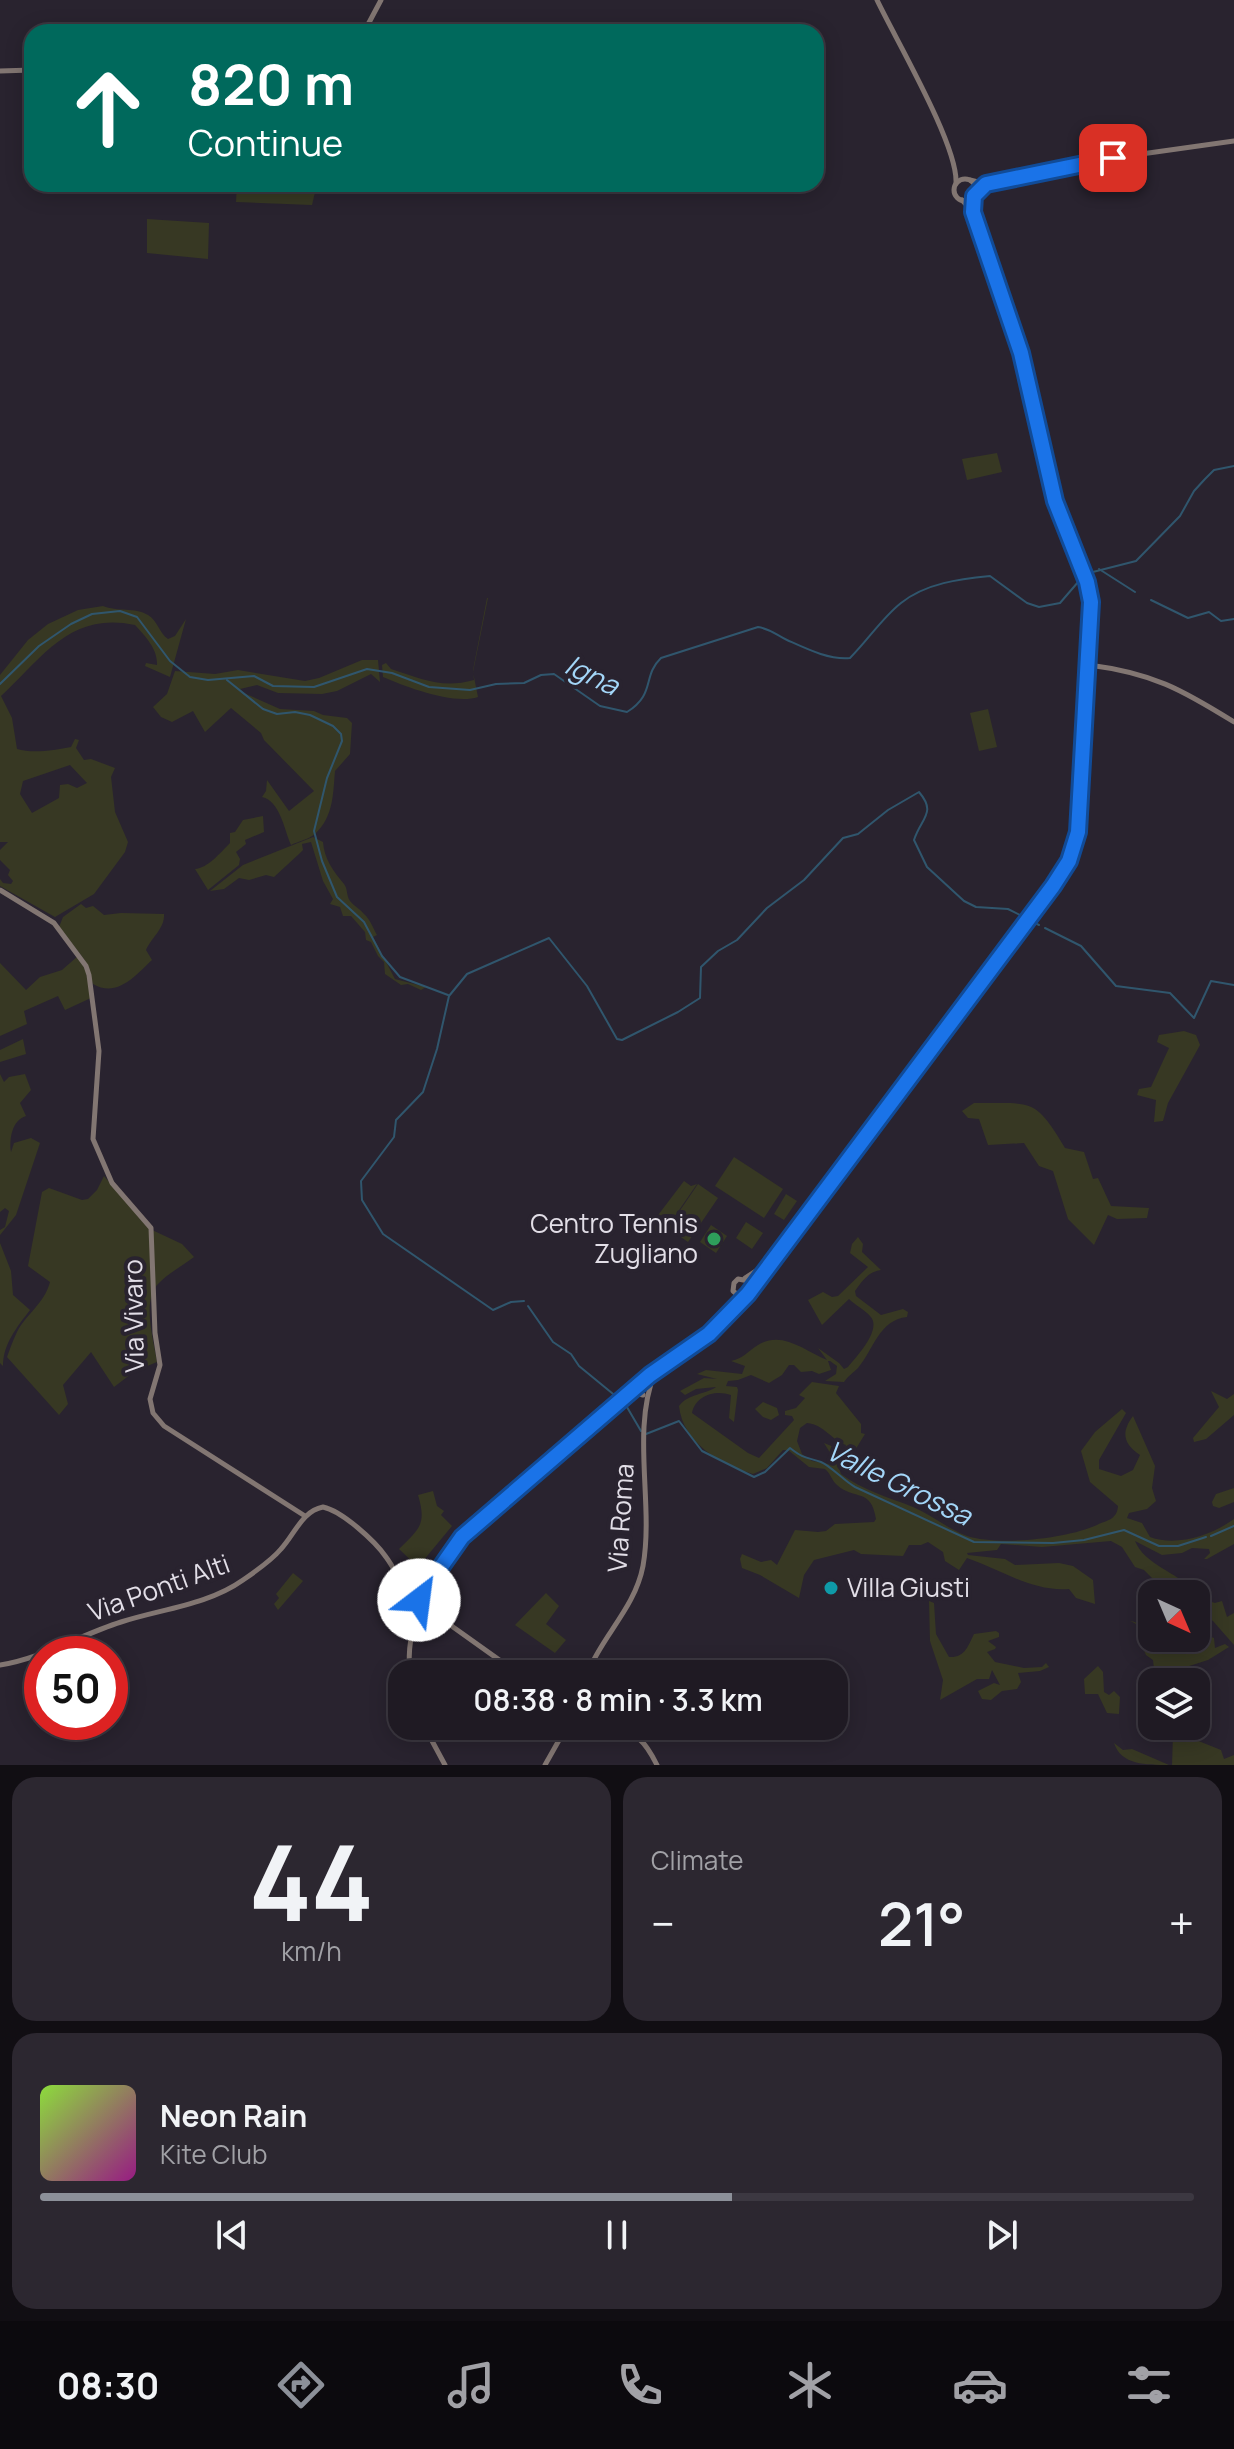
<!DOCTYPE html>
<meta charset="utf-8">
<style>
:root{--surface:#1f1a23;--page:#2c2730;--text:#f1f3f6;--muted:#a1a1a6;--line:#3c3841;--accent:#8c9099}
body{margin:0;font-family:Manrope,sans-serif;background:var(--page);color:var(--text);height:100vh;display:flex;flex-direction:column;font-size:30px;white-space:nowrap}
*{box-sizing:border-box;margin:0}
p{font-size:26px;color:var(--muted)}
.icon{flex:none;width:44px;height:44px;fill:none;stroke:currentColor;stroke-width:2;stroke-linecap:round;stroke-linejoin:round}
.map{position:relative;height:1765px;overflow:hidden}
.side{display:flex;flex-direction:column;gap:12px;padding:12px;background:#110e13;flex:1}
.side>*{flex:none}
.top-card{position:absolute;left:24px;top:24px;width:800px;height:168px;border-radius:24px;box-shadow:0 4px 20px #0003,0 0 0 2px var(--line);background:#00695c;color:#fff;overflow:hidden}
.needle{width:52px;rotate:136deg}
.fabs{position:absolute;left:1138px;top:1580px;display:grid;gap:16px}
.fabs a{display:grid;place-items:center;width:72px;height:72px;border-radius:16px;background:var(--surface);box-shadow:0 4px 20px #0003,0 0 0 2px var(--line);font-size:40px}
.speed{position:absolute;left:24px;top:1636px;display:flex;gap:16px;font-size:40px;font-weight:700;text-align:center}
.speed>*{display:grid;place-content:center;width:104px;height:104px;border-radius:50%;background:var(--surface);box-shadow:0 4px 20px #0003,0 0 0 2px var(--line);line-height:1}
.speed .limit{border:12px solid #d22;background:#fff;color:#111}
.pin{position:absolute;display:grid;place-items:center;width:68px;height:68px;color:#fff;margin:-34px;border-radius:16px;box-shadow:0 4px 12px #0006}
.me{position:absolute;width:88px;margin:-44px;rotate:30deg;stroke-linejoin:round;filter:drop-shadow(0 0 6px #0008)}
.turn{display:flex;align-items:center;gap:28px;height:168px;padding:0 32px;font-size:36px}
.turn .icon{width:104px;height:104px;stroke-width:2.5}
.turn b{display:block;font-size:56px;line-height:68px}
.big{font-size:60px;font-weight:600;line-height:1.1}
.side .tile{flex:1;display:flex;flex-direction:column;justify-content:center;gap:12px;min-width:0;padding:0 28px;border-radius:24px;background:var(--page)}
.side .dial{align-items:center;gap:0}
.dial b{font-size:104px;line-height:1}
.song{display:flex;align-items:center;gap:24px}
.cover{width:96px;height:96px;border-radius:12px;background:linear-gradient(135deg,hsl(90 70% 55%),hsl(310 70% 35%))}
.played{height:8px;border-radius:4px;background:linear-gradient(90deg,var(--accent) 60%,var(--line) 60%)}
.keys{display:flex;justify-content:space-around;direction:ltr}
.heat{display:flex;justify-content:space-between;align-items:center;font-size:44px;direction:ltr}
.side .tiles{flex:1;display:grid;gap:12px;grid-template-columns:1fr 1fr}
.tile:last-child{grid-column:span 2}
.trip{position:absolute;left:388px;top:1660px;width:460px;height:80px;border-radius:24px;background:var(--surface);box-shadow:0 4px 20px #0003,0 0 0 2px var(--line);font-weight:600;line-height:80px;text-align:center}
.menu{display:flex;height:128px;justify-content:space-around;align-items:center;background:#0c0a0e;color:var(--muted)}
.menu .icon{width:56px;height:56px}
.menu .on{color:var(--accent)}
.menu b{font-size:36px;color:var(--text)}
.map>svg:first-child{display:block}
.green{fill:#373823;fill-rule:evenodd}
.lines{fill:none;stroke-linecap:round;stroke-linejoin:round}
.stream{stroke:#30566d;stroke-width:2}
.secondary{stroke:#827672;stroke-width:5}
.route-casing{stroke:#114b97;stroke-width:20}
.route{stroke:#1a73e8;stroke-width:14}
.leisure-dot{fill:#2e9e5b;stroke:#29232f;stroke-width:3}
.culture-dot{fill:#0f9aa8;stroke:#29232f;stroke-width:3}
.labels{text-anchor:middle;stroke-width:8;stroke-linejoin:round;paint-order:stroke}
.poi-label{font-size:26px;fill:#e2dee7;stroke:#29232f;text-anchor:end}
.street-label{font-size:26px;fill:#e2dee7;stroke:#29232f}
.water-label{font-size:28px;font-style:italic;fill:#a3d6f8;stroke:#29232f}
</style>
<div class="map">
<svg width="1234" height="1765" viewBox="0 0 1234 1765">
<rect width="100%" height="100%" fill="#29232f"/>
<g class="green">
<polygon points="237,184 317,184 312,205 236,202"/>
<polygon points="147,219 209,223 208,259 147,253"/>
<polygon points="997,453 1002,472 967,480 962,459"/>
<path d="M487,598H488L473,672L478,697C454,705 406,687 383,677L382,665L386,663L391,669C422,679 442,689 474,680L473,670Z"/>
<path d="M103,606C117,612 135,607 148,615C158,621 159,633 168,639L175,636L186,619L170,677L145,666L146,663L157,665C158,649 145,636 135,625C70,611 42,658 1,696L12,718L17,749C33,754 55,750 71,747L75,739L79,740L76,748L84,760L91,759L115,768L111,777L115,812L128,842L125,852L94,894L55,917L0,886V879L3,883L11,884L13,881L8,875L10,870L0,860V850L8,842H0V675L28,640L48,624L78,610ZM70,765L87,783L77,788L68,784L60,785L59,798L32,813L20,794L23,781Z"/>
<path d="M362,660H378L380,682L371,674L337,691L322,694L278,693L257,685L240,689L244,693L280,709L314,711L323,715L347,718L352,723L350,754L335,771C333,793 334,816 315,834C309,839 297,842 291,845C284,829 280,801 262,797L266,791L267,780L289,811L314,791L264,740L261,733L231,708L205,732L193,711L172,722L161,717L153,707L167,694L175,671L215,674L238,670L305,681L319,678Z"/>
<polygon points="988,709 997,747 979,751 970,713"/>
<path d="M263,816L264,832L245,840L246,844L236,852L240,859L239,865L208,890L195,869C208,868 220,853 230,843V833L235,832L243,820Z"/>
<path d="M313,837L323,842C324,858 333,871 344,884C348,889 346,895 350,901C354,906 360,909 364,914C370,919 373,928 377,935L373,937L395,979L426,987L421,990L408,984L401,985L385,974L384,962L378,956L371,942L366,940L365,932L351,916H343L340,907L330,904L333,899L323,881L311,842L302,844L303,850L299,854L274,877L266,875L249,880L239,878L224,889L210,891L243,865Z"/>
<path d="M81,904L86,908L93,906L104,915L121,913L164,914C165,928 152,937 146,950L152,960C135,976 117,998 93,984L84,959L59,927L63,917Z"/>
<polygon points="78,956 86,971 91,998 65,1010 58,996 24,1011 27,1024 0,1036 0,963 26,990 40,977 62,970"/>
<polygon points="1184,1031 1196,1035 1200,1045 1168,1103 1163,1121 1154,1122 1156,1100 1137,1095 1139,1089 1151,1087 1169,1048 1157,1042 1159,1035"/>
<polygon points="23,1039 26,1054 0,1062 0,1050"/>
<path d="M0,1074L4,1082L9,1077L25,1074L31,1090L20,1103L26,1116C12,1120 9,1139 11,1152L14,1143L31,1138L40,1143L16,1215L0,1235V1230L5,1227L9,1211L5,1208L0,1212Z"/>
<path d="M974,1103C1032,1104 1034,1096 1065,1148L1084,1152L1093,1179L1098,1178L1111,1206L1149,1208L1147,1218L1117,1219L1108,1215L1094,1245L1068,1219L1053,1171L1039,1166L1024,1143L988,1145L979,1119L968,1118L962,1111Z"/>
<polygon points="734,1157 783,1189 764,1218 715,1186"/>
<path d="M104,1176L150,1229L182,1244L194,1257C182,1266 167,1274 157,1285C142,1303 154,1341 157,1362L135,1371L114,1387L91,1352L63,1385L68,1404L59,1415L7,1357C10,1349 13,1340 17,1332C27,1313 44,1304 50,1282L28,1266L42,1192L49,1188L82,1200L88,1199L97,1190Z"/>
<polygon points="684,1181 691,1186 697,1184 662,1235 649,1227"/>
<polygon points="698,1184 718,1198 688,1242 668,1228"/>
<polygon points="786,1194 797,1201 784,1220 774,1214"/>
<polygon points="746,1222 763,1233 752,1249 736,1238"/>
<polygon points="711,1225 727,1236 716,1253 700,1242"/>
<path d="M858,1237L863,1244L862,1252L881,1270C868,1272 863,1280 855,1291L856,1296L881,1315L903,1309L908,1312L907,1317C879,1320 874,1349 858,1368C853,1373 848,1376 844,1382L825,1381L836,1374L837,1366L830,1361H828L831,1370L819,1374L812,1371L801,1372L794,1365H789L782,1375L769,1383L751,1375L738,1380L728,1381L726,1386L737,1387L738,1390L734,1422L729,1418L731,1395C715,1389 695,1396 692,1413L748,1453L759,1458L794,1420L792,1416L785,1415V1411L796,1408L805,1398L799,1395L812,1382L839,1386L836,1393L861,1424V1433L865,1434L849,1460L839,1468L841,1474C862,1490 888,1497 913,1507C932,1515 948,1529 967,1536C998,1546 1066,1539 1097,1525C1107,1520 1117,1520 1118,1506L1090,1482L1081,1451L1095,1432L1122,1409L1126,1413L1099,1460V1469L1121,1476L1133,1470L1140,1455C1123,1444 1121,1432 1133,1416L1155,1466L1152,1488L1156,1501L1147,1509L1129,1513L1127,1518L1142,1523L1150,1537C1177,1547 1212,1535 1234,1519V1544L1207,1559H1204L1210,1553L1209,1549L1192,1548L1182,1553L1162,1555L1135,1541C1145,1565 1176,1572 1194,1590L1192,1592L1179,1594L1161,1587L1144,1570L1135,1567L1122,1547L1111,1541L1042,1547L1001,1544L997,1550L967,1553L968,1555L1005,1559L1015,1565L1059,1563L1073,1566L1093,1580L1095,1604L1076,1598L1069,1589C1032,1592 1002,1570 967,1558L959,1570L945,1561L943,1552L928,1542L921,1545H909L903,1556L861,1554L854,1550L814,1560L804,1575L799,1598L760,1575L742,1568L740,1559L742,1554L761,1562L771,1560L777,1565L795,1530L818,1532L826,1531L835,1524L874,1522L876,1519C871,1487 855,1501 837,1485C832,1481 831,1474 825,1469L809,1467L788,1450H783L767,1468L753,1474C720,1464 683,1443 679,1406C689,1393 705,1395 716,1387L696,1389L685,1395L680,1391L704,1378L717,1379L697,1374L706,1370L742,1374L745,1366L731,1361C744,1358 747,1352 758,1345C782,1330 805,1351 827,1360L818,1348L839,1363L844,1369L848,1367C856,1357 883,1329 870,1316C865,1310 855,1305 849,1299L822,1325L808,1300L823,1292L832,1297L838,1296L868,1267L850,1253L852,1244ZM807,1423C825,1425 831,1440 846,1445L845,1449H839L824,1443L834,1459L835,1465L812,1461L802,1454L797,1441L800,1428Z"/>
<path d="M0,1243L11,1271L13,1295L30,1310C17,1327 3,1344 3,1366L0,1363Z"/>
<polygon points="1211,1391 1227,1399 1234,1394 1234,1415 1206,1439 1194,1442 1193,1438 1219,1407"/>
<polygon points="763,1402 777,1408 779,1415 771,1420 763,1417 755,1409"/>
<polygon points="1234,1488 1234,1502 1219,1508 1213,1506 1212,1502 1216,1494"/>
<path d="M433,1491L437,1506L444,1511L441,1515L452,1526L418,1567L399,1549C419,1529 427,1525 418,1495Z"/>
<polygon points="293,1573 303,1581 278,1610 274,1604 279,1598 276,1594"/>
<polygon points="546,1593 559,1606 546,1624 566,1640 555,1653 515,1625"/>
<polygon points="1196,1597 1215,1603 1222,1601 1227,1617 1234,1613 1234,1645 1213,1621 1196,1609"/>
<path d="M929,1601L934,1603L936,1634L949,1657C965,1658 968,1646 974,1634L996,1631L999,1633V1637L988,1641L996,1647L995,1649L987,1652L995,1662L1024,1668L1042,1667L1046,1663L1049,1667L1040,1671L1018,1673L1021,1682L1017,1689L1002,1691L991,1700L982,1699L978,1691L994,1683L1000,1685L992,1670L989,1679H977L940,1700L943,1680L930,1641Z"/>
<path d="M1130,1621C1139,1621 1143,1631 1152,1630V1638H1167V1648L1173,1651C1188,1646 1197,1629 1214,1638L1215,1648L1225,1644L1229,1647L1208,1660L1183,1668V1672L1174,1682H1156L1155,1678L1164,1679L1174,1669L1167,1668L1159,1672L1154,1669L1153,1660L1146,1655L1143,1648L1145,1643L1152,1640C1148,1631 1139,1625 1130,1621Z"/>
<polygon points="1098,1666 1103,1672 1104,1692 1109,1695 1114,1691 1120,1697 1119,1714 1107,1713 1098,1694 1085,1694 1084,1679"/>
<polygon points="1176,1732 1221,1750 1224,1759 1234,1755 1234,1765 1172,1765 1173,1734"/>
<path d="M1114,1743L1123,1750L1132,1749L1169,1765C1146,1765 1121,1765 1114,1743Z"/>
</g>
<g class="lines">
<g class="stream">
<polyline points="1099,569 1135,592"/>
<polyline points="1151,600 1188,618 1209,612 1221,621 1234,619"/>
<polyline points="227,680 263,709 277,714 295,712 310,715 333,726 341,734 342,741 327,778 314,831 322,861 337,897 364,922 382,956 400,977 448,995"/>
<path d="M0,684L39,646L71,624L92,614L120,611L137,617L170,661L190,677L208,680L254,676L273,686L314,687L367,669L392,673L429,687L470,690L496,684L524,683L541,675L554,674L600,706L627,712C656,694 642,676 661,658L758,627C771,629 776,635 787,640C807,649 829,660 850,658C868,640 882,618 901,603C926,583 960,579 990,576L1027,603L1039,607L1060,603L1085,574L1136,561L1180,516L1194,491L1205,479L1214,470L1234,466"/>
<polyline points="1033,922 1039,925"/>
<polyline points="1045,928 1081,946 1116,986 1170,993 1194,1018 1211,981 1234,985"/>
<path d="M524,1301L511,1302L493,1310L383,1234L362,1200L361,1181L394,1137L396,1120L423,1092L437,1049L449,996L467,974L549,938L587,986L617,1039L622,1040L678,1012L700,998L701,967L718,951L737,940L767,908L804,880L843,838L858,834L888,810L919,792C937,813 921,818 914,840L927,867L964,901L976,907L1008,909L1026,918"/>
<polyline points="528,1306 553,1342 571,1354 579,1366 618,1398"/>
<polyline points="624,1402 641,1431"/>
<path d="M646,1434L679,1421L702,1451L754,1477L765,1472L790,1448C804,1459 806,1457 821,1462C831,1466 844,1481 855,1487L974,1542L1053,1543L1084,1540L1124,1530L1159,1546H1178L1206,1537"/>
<polyline points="1211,1536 1234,1526"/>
</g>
<g class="secondary">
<path d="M877,0C896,40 958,145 956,183"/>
<polyline points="364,32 381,0"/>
<polyline points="0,71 32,70"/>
<circle cx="965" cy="190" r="11"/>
<polyline points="970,180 986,184 1113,158 1234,141"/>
<path d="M1089,665C1152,673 1181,689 1234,722"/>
<polyline points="0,890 54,923 86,966 89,975 99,1051 93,1139 112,1183 151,1228 155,1333 160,1365 150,1399 153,1413 164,1426 305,1516"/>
<polyline points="745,1278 770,1262"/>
<polyline points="751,1290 1053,886 1069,861 1078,832 1091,602 1087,582 1055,501 1021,353 973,212 962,200"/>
<polyline points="632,1392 643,1395"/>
<circle cx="415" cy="1608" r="9"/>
<polyline points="417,1599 462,1537 650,1375 709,1334 749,1293 751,1287 749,1281 738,1279 734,1283 733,1291 739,1296 747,1295"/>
<polyline points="425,1607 519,1674"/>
<path d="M0,1665C43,1658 80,1635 121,1622C161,1609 208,1605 243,1580C256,1571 271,1561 281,1549C295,1534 302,1511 323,1507C342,1511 375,1541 386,1557C397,1572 401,1586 415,1599"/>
<path d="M410,1674C408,1654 409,1633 420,1616"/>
<path d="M587,1674C602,1636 635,1608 643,1566C654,1503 631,1432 655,1372"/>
<polyline points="424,1726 445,1765"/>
<path d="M608,1726C637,1736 642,1735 657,1765"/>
<polyline points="545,1765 567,1726"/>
</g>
</g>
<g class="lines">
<defs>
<polyline id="route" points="419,1600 423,1603 429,1584 462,1537 650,1375 709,1334 748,1294 1053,886 1069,861 1078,832 1091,602 1087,582 1055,501 1021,353 973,212 974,196 986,184 1113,158"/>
</defs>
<use href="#route" class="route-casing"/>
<use href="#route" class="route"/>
</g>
<circle class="leisure-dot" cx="714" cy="1239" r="8"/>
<circle class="culture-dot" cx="831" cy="1588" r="8"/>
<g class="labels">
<g class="poi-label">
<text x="698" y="1233">Centro Tennis<tspan x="698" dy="30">Zugliano</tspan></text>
<text x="847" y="1597" text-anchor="start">Villa Giusti</text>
</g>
<g class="street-label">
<text transform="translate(134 1316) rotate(-91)" y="9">Via Vivaro</text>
<text transform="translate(621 1518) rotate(-86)" y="9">Via Roma</text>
<text transform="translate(159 1588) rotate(-20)" y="9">Via Ponti Alti</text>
</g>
<g class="water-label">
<text transform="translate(592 675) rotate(26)" y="10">Igna</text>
<text transform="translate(899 1483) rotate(26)" y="10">Valle Grossa</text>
</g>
</g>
</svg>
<div class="fabs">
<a><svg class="needle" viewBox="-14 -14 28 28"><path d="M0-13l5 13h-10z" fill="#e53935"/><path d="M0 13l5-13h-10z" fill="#a1a1a6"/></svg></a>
<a><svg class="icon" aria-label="layers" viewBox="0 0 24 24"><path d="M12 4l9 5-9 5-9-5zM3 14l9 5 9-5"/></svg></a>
</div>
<div class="speed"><div class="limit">50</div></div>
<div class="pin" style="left:1113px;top:158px;background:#d93025"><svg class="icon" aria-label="arrive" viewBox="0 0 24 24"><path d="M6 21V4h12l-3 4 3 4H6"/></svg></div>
<svg class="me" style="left:419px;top:1600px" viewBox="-20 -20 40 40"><circle r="19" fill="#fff"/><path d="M0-13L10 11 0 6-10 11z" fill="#1a73e8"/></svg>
<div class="trip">08:38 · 8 min · 3.3 km</div>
<div class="top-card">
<div class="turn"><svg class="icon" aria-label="ahead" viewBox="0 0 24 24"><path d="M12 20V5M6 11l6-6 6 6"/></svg><div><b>820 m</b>Continue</div></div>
</div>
</div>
<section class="side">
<div class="tiles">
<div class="tile dial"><b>44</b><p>km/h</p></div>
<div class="tile"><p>Climate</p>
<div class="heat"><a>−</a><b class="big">21°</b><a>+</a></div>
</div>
<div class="tile">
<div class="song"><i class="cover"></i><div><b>Neon Rain</b><p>Kite Club</p></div></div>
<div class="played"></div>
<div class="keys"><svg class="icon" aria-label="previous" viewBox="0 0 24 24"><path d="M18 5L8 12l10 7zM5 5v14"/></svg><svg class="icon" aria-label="pause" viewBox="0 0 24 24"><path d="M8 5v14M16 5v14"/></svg><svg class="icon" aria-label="next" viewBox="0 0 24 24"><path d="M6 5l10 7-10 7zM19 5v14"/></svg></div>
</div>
</div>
</section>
<nav class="menu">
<b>08:30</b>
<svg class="icon on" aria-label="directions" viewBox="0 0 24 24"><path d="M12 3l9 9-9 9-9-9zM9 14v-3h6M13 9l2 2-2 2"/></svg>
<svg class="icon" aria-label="music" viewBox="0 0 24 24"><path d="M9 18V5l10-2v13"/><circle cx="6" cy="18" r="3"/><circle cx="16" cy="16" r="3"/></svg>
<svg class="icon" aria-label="phone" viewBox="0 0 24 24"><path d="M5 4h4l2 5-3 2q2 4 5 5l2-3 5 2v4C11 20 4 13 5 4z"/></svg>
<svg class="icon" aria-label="climate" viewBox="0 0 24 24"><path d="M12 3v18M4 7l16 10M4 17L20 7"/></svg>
<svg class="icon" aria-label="car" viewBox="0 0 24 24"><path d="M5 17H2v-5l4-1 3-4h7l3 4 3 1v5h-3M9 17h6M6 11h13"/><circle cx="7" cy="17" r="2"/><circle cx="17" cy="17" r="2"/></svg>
<svg class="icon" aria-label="filters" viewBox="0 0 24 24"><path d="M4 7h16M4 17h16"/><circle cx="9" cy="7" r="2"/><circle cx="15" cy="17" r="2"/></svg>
</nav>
